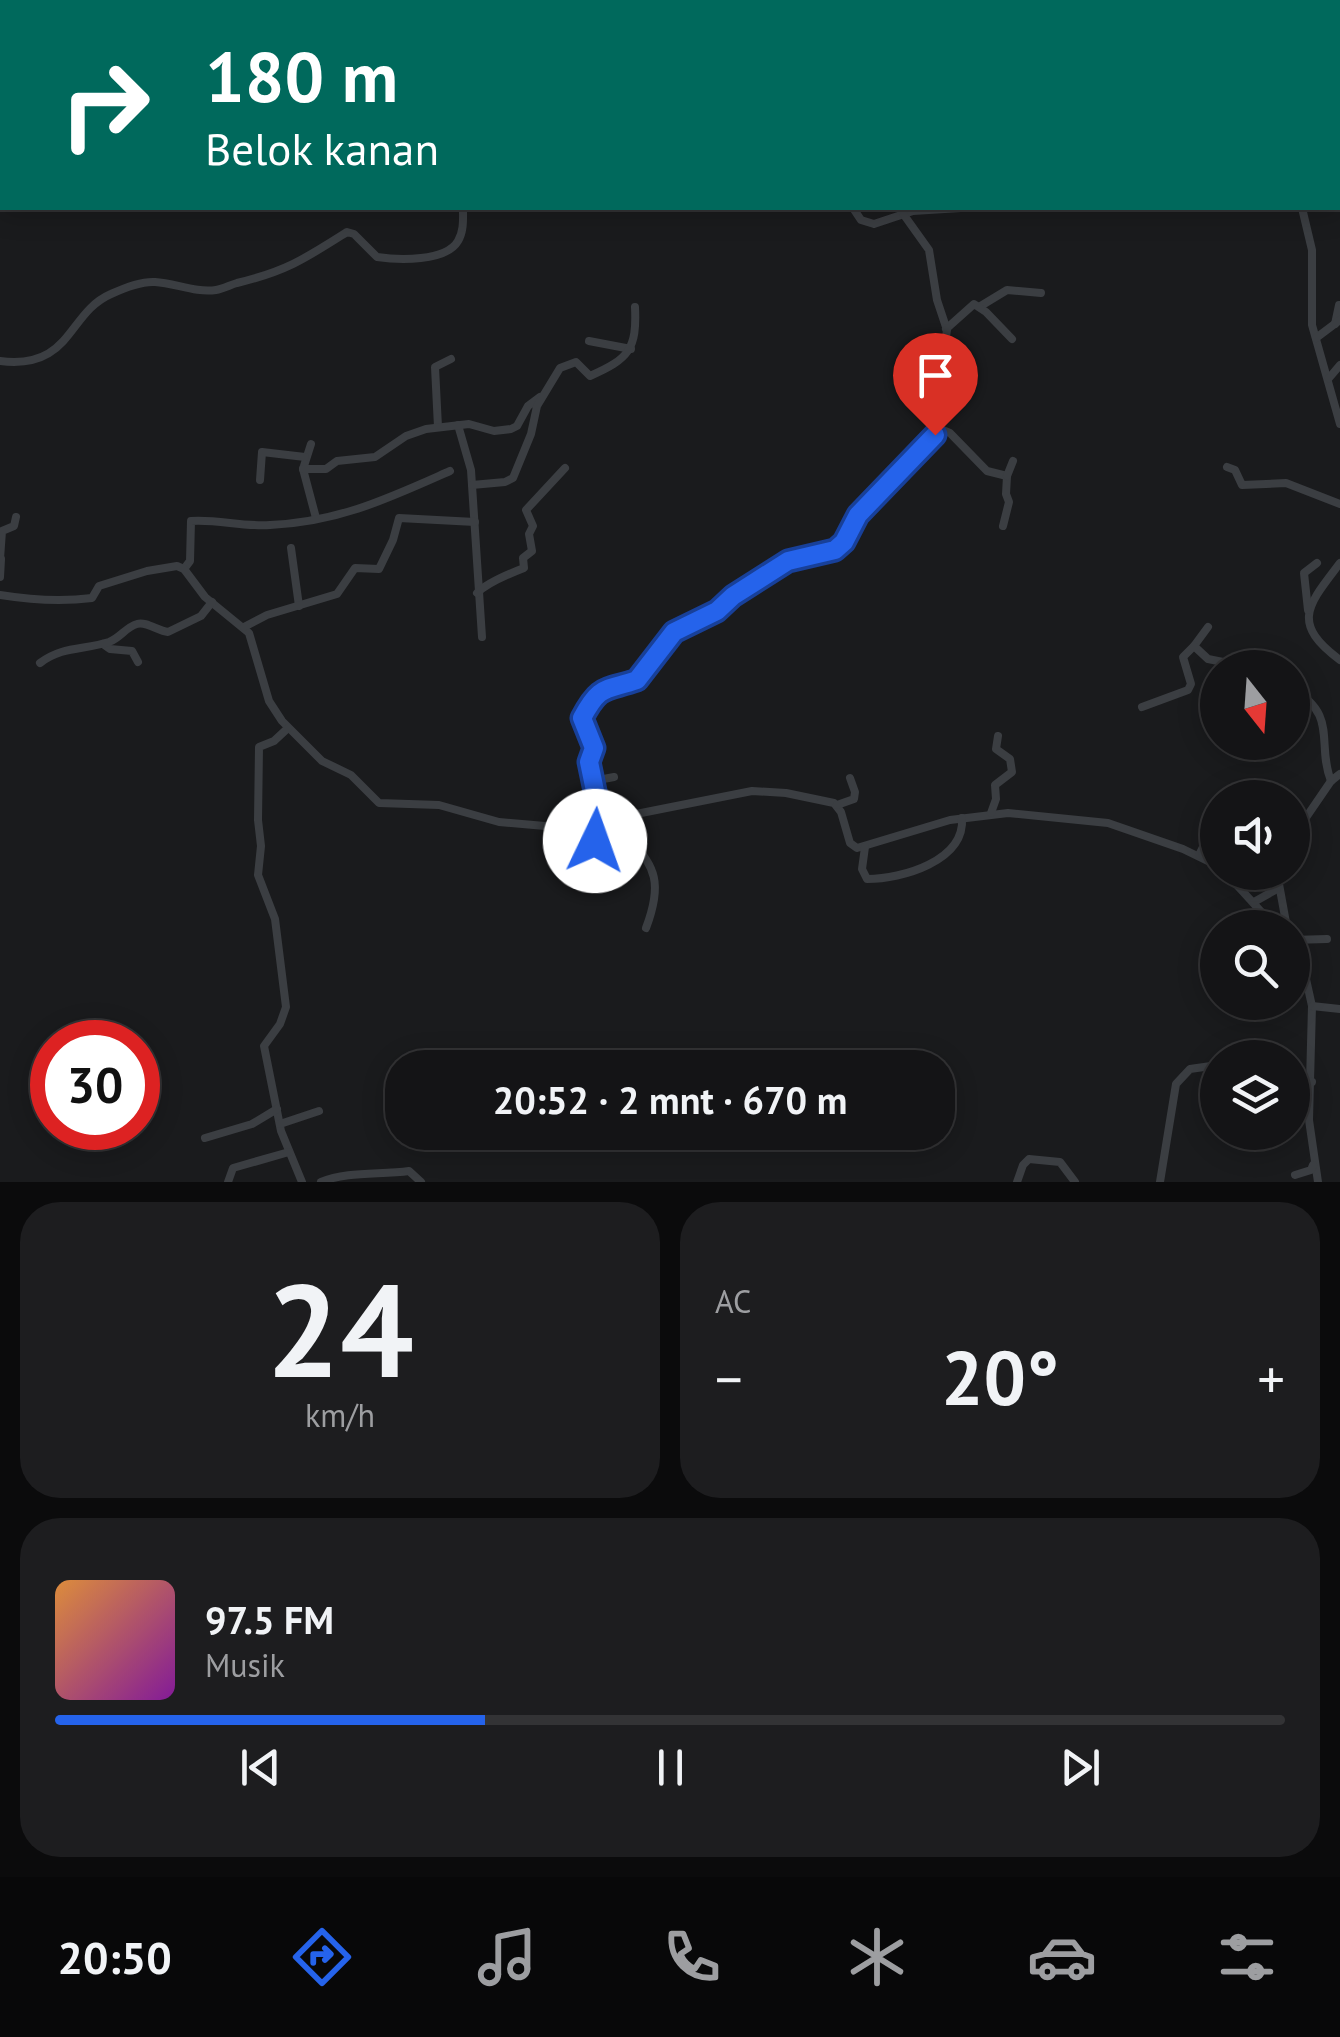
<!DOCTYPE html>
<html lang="id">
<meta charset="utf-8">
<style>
:root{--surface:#141416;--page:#1d1d1f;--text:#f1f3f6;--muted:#9d9ea1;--line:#333335;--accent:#2563eb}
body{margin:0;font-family:"PT Sans",sans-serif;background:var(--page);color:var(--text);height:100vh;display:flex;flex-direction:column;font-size:38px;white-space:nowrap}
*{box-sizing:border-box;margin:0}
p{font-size:32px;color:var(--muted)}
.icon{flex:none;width:55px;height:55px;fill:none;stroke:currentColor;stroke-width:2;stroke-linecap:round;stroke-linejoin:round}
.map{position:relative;height:1182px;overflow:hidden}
.panel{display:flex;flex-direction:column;gap:20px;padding:20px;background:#0b0b0c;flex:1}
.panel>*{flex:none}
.top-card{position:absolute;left:0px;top:0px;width:1340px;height:210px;box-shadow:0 5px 25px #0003,0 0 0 2px var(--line);background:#00695c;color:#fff;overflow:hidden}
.needle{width:65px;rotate:163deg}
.buttons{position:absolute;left:1200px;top:650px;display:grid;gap:20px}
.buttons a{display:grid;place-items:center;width:110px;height:110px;border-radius:50%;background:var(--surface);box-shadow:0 5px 25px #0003,0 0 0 2px var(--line);font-size:50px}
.speed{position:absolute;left:30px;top:1020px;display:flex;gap:20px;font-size:50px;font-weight:700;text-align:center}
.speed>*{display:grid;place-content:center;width:130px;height:130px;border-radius:50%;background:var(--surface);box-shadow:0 5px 25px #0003,0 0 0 2px var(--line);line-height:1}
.speed .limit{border:15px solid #d22;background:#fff;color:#111}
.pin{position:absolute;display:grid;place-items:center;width:85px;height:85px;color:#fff;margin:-102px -42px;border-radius:50% 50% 50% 0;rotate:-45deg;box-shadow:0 0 10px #0007}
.pin .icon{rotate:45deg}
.me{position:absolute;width:110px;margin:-55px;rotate:3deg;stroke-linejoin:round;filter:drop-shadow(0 0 8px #0008)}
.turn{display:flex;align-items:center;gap:35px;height:210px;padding:0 40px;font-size:45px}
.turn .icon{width:130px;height:130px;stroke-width:2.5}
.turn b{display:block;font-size:70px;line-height:85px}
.big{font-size:75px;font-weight:700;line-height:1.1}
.panel .widget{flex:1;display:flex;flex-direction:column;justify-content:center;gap:15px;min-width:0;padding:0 35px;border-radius:40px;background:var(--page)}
.panel .dial{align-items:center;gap:0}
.dial b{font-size:130px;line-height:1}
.song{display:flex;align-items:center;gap:30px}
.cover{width:120px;height:120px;border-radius:15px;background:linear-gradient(135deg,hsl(30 70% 55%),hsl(290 70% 35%))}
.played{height:10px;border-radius:5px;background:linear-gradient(90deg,var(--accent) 35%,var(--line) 35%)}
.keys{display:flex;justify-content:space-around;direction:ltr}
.heat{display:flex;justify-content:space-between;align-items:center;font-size:55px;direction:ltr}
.panel .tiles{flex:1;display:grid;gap:20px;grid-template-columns:1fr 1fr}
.widget:last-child{grid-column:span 2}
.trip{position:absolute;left:385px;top:1050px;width:570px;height:100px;border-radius:40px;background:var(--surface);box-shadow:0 5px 25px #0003,0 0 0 2px var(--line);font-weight:700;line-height:100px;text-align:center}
.tab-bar{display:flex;height:160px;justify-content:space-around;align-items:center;background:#080809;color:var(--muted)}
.tab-bar .icon{width:70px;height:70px}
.tab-bar .on{color:var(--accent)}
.tab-bar b{font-size:45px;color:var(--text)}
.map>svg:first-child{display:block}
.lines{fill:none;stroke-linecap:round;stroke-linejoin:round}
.street{stroke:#3b3e42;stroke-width:8}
.route-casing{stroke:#184099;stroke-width:25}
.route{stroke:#2563eb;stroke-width:18}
</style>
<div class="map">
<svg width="1340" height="1182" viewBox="0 0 1340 1182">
<rect width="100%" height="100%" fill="#1a1b1d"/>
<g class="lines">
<g class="street">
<polyline points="514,0 515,2"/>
<polyline points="664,0 668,2"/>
<polyline points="710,2 712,0"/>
<polyline points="1277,2 1277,0"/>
<polyline points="853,208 861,220 874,224 913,211 961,208"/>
<polyline points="1302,208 1312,250 1312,325 1340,424"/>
<polyline points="979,307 1007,290 1041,293"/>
<polyline points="1335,324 1339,305"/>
<polyline points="946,329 974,304 986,312 1012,339"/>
<polyline points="1316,338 1340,320"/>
<polyline points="589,341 631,349"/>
<path d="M0,361C72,370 67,313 111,294C124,288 141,281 155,282C175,283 195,293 216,290C223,289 230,285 237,283C287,271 306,258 347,232L354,234L377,257C398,260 446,262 458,241C464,231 463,219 463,208"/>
<polyline points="1329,378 1340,365"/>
<polyline points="458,425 471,470 482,637"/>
<polyline points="438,427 435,367 451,359"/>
<polyline points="938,428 950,433 987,471 1007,476 1006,494 1009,502 1003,526"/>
<polyline points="311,444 303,469 316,518"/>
<polyline points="1227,467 1235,470 1242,485 1286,483 1340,504"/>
<polyline points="303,469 326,469 337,461 375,457 406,436 426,429 469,424 494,431 511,429 517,426 528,406 540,397"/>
<polyline points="1007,476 1013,461"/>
<polyline points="260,480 262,452 305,457"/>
<path d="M472,485L505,482L513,478L531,434L537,406L560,368L576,362L590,376C629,359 637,349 635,307"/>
<polyline points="291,548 299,606"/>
<polyline points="0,559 2,531 14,526 16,517"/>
<path d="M1340,563C1308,605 1290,623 1340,660"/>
<path d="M184,569L190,561L191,521C217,519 243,527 270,525C339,522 389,498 450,471"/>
<polyline points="0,577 1,559"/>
<path d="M477,593C487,583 511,573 524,568L523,558L532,551L529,534L533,526L526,510L565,468"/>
<path d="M0,595C31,600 61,602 92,598L99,586L147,571L177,566L184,569L205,597L249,633L269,701L282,721L322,761L351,775L379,803L439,805L499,822L545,826L616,818L752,791L786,793L834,803L841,812L850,843L857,848L950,820L1008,813L1108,823L1183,849L1218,866"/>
<polyline points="1308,610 1304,573 1317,563"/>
<polyline points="244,627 267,615 337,594 355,568 379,569 393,540 399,518 475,522"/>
<polyline points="103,644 110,649 132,651 138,662"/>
<polyline points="1194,646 1208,627"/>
<path d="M40,663C62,646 84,650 109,642C120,638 126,627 137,624C146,621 158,631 168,632L201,616L212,602"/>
<path d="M1292,689C1339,715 1316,743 1331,781"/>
<polyline points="1142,707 1188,690 1191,684 1183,657 1194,646 1208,659 1253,668"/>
<polyline points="288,728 274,741 259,747 258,820 261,846 258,875 275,919 286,1007 280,1024 264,1046 281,1131 302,1182"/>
<path d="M594,780L589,762L593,747L582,719C600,684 605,691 637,680L673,632L717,611L733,596L788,561L835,550L844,542L858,515L937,432V400L947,330L937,300L929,250L904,215"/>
<polyline points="837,805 854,799 855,792 850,778"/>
<polyline points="991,813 996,799 995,785 1012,772 1010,759 996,749 998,736"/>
<path d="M616,818C644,862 669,867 646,928"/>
<polyline points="601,820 593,781 614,777"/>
<polyline points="591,821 599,862"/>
<polyline points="1292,838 1331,781 1340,774"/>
<path d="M865,847L862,869L867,879C902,879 965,861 962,818"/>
<polyline points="1199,855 1212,829"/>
<polyline points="1225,872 1276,928"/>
<polyline points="1279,884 1287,928"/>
<polyline points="1254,902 1277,889 1279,872"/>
<polyline points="1292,940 1327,939"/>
<polyline points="1292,948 1306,979 1312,1006 1309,1120 1318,1182"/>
<polyline points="1312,1006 1340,1009"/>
<polyline points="1267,1058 1271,1055"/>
<polyline points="1292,1078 1312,1082"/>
<polyline points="280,1124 319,1111"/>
<polyline points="205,1138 252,1124 277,1109"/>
<polyline points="1295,1175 1311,1170 1313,1165"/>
<polyline points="228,1182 233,1168 289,1152"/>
<path d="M321,1182C347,1171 380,1175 409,1171L421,1182"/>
<polyline points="1017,1182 1023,1165 1029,1159 1060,1162 1075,1182"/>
<polyline points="1160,1182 1176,1084 1190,1069 1218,1065"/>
</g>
</g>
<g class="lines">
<defs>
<path id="route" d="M595,841L591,821L601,820L589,762L594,748L582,718C600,684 605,691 637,680L674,632L717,611L733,596L788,561L835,550L844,542L858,515L935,435"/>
</defs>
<use href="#route" class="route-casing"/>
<use href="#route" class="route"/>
</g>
</svg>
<div class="buttons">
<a><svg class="needle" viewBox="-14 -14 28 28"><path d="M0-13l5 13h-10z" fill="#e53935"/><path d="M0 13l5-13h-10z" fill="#9d9ea1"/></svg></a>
<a><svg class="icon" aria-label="sound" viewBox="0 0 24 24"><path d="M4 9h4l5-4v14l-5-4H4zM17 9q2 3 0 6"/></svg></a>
<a><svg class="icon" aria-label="search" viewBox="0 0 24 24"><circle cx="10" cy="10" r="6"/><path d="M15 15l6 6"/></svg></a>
<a><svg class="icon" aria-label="layers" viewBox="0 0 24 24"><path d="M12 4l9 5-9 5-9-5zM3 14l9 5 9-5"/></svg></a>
</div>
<div class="speed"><div class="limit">30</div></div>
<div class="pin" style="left:935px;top:435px;background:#d93025"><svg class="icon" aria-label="arrive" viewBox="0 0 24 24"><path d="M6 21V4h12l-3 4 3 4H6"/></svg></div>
<svg class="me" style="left:595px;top:841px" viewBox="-20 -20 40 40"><circle r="19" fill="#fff"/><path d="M0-13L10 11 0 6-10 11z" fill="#2563eb"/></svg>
<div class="trip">20:52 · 2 mnt · 670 m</div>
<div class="top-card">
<div class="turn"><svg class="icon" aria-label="right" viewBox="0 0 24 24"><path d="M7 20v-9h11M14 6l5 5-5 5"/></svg><div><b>180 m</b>Belok kanan</div></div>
</div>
</div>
<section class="panel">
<div class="tiles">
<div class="widget dial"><b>24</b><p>km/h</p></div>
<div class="widget"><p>AC</p>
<div class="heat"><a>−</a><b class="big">20°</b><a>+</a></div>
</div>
<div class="widget">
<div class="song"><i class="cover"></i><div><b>97.5 FM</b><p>Musik</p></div></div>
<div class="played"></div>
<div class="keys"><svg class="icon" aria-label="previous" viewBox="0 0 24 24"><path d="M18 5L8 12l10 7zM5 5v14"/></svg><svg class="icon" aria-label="pause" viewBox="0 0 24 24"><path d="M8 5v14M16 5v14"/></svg><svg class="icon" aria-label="next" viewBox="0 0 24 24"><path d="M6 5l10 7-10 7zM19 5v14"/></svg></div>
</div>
</div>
</section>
<nav class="tab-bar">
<b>20:50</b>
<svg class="icon on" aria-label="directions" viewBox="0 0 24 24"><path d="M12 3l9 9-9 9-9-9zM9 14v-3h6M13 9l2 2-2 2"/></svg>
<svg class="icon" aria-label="music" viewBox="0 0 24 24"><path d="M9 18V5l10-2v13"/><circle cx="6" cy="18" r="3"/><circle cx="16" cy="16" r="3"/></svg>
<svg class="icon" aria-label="phone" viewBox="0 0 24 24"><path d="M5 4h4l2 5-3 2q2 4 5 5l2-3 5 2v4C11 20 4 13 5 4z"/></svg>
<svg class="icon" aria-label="climate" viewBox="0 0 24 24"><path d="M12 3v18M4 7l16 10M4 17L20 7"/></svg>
<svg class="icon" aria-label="car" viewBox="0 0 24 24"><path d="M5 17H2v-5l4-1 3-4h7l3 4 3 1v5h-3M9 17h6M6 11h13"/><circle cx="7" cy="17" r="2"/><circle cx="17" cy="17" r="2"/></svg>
<svg class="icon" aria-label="filters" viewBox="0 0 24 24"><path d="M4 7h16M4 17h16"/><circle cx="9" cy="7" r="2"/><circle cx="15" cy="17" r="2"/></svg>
</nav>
